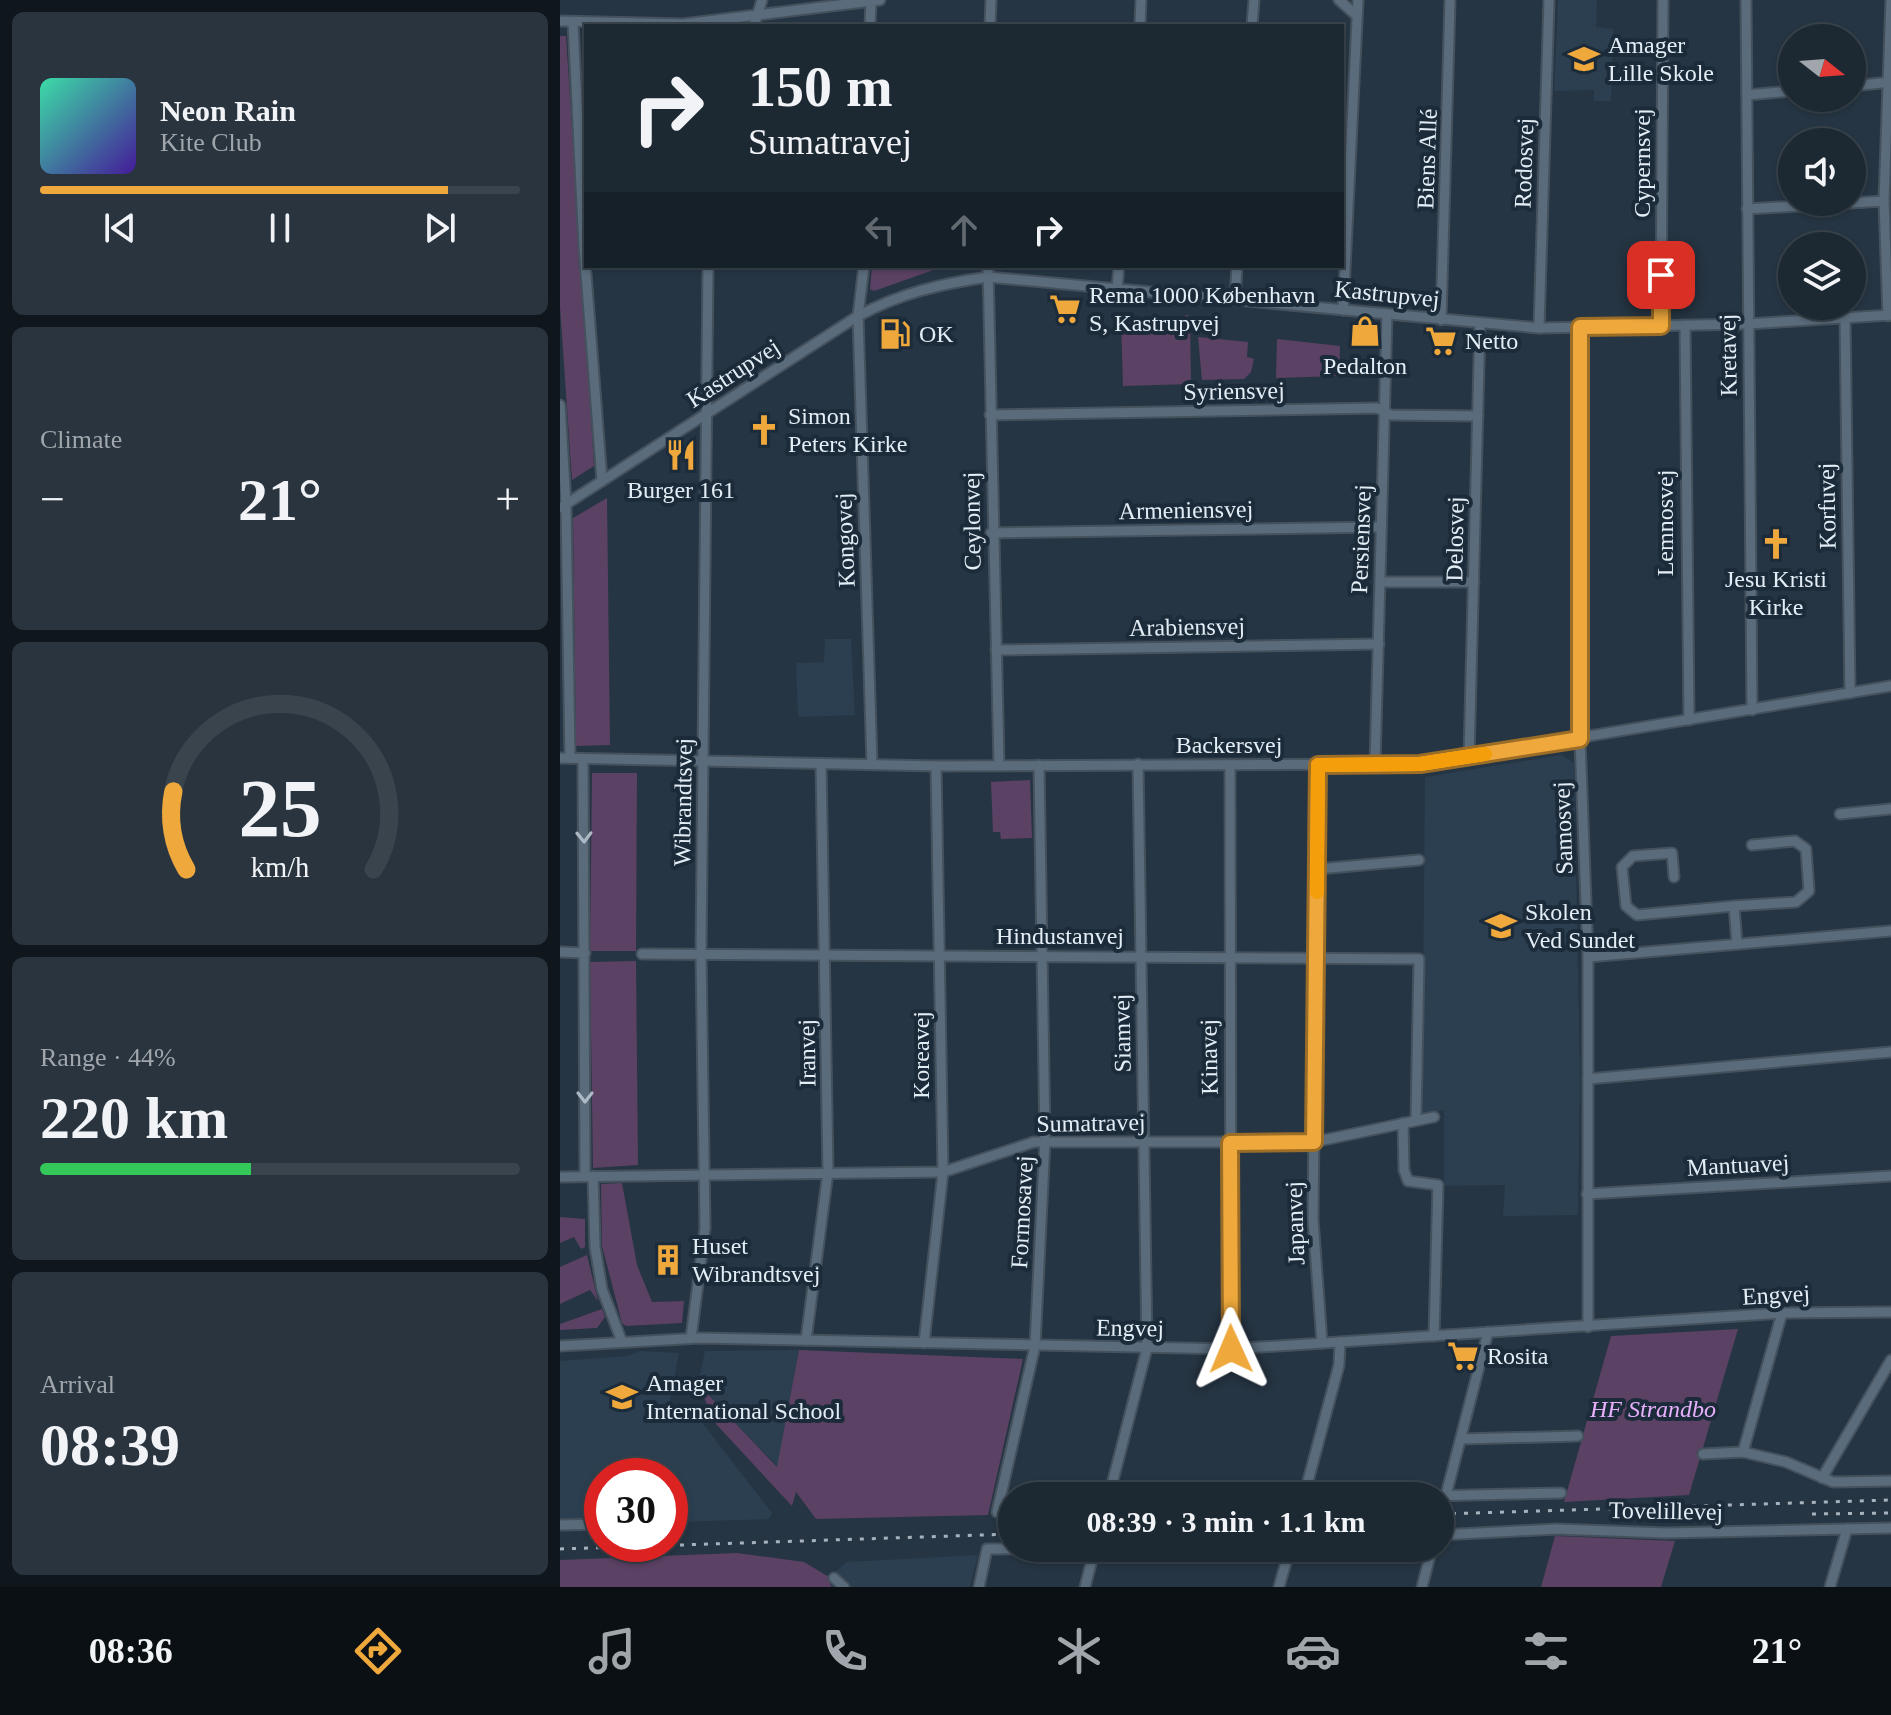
<!DOCTYPE html>
<meta charset="utf-8">
<style>
:root{--surface:#1c2832;--page:#29343e;--text:#f1f3f6;--muted:#a0a6ac;--line:#3a444d;--accent:#eea83c}
body{margin:0;font-family:"Times New Roman",serif;background:var(--page);color:var(--text);height:100vh;display:flex;flex-direction:column;font-size:30px;white-space:nowrap}
*{box-sizing:border-box;margin:0}
p{font-size:26px;color:var(--muted)}
.icon{flex:none;width:44px;height:44px;fill:none;stroke:currentColor;stroke-width:2;stroke-linecap:round;stroke-linejoin:round}
.map{position:relative;flex:1;overflow:hidden}
.side{display:flex;flex-direction:column;gap:12px;padding:12px;background:#0f161c;width:560px}
.side>*{flex:none}
.banner{position:absolute;left:24px;top:24px;width:760px;height:244px;border-radius:0px;box-shadow:0 2px 6px #0004,0 0 0 2px var(--line);background:#1c2832;color:var(--text);overflow:hidden}
.needle{width:52px;rotate:107deg}
.buttons{position:absolute;left:1218px;top:24px;display:grid;gap:16px}
.buttons a{display:grid;place-items:center;width:88px;height:88px;border-radius:50%;background:var(--surface);box-shadow:0 2px 6px #0004,0 0 0 2px var(--line);font-size:40px}
.speed{position:absolute;left:24px;top:1458px;display:flex;gap:16px;font-size:40px;font-weight:700;text-align:center}
.speed>*{display:grid;place-content:center;width:104px;height:104px;border-radius:50%;background:var(--surface);box-shadow:0 2px 6px #0004,0 0 0 2px var(--line);line-height:1}
.speed .limit{border:12px solid #d22;background:#fff;color:#111}
.pin{position:absolute;display:grid;place-items:center;width:68px;height:68px;color:#fff;margin:-34px;border-radius:16px;box-shadow:0 4px 12px #0006}
.me{position:absolute;width:88px;margin:-44px;rotate:359deg;stroke-linejoin:round;filter:drop-shadow(0 0 6px #0008)}
.turn{display:flex;align-items:center;gap:28px;height:168px;padding:0 32px;font-size:36px}
.turn .icon{width:104px;height:104px;stroke-width:2.5}
.turn b{display:block;font-size:56px;line-height:68px}
.lanes{display:flex;align-items:center;height:76px;padding:0 32px;background:#0003;justify-content:center;gap:40px;direction:ltr}
.lanes .off{opacity:.35}
.big{font-size:60px;font-weight:800;line-height:1.1}
.side .widget{flex:1;display:flex;flex-direction:column;justify-content:center;gap:12px;min-width:0;padding:0 28px;border-radius:12px;background:var(--page)}
.side .dial{align-items:center;gap:0}
.dial svg{height:208px;overflow:visible;fill:none;stroke:var(--line);stroke-width:7;stroke-linecap:round;text-anchor:middle}
.dial text{fill:var(--text);stroke:none}
.song{display:flex;align-items:center;gap:24px}
.cover{width:96px;height:96px;border-radius:12px;background:linear-gradient(135deg,hsl(160 70% 55%),hsl(260 70% 35%))}
.played{height:8px;border-radius:4px;background:linear-gradient(90deg,var(--accent) 85%,var(--line) 85%)}
.keys{display:flex;justify-content:space-around;direction:ltr}
.heat{display:flex;justify-content:space-between;align-items:center;font-size:44px;direction:ltr}
.charge{height:12px;border-radius:6px;background:linear-gradient(90deg,#34c759 44%,var(--line) 0)}
.trip{position:absolute;left:438px;top:1482px;width:456px;height:80px;border-radius:40px;background:var(--surface);box-shadow:0 2px 6px #0004,0 0 0 2px var(--line);font-weight:800;line-height:80px;text-align:center}
.tabs{display:flex;height:128px;justify-content:space-around;align-items:center;background:#0b1014;color:var(--muted)}
.tabs .icon{width:56px;height:56px}
.tabs .current{color:var(--accent)}
.tabs b{font-size:36px;color:var(--text)}
main{display:flex;flex:1;min-height:0}
.map>svg:first-child{display:block}
.built{fill:#2b3f51}
.green{fill:#5b4164}
.lines{fill:none;stroke-linecap:round;stroke-linejoin:round}
.minor-casing{stroke:#45525e;stroke-width:13}
.minor{stroke:#5a6b7b;stroke-width:9}
.rail{stroke:#a7b2bd;stroke-width:3;stroke-dasharray:4 8;stroke-linecap:butt}
.oneway{stroke:#acb9c5}
.route-casing{stroke:#9b6d27;stroke-width:20}
.route{stroke:#eea83c;stroke-width:14}
.slow{stroke:#f59e0b;stroke-width:14}
.labels{text-anchor:middle;stroke-width:8;stroke-linejoin:round;paint-order:stroke}
.poi-label{font-size:24px;fill:#e3edf6;stroke:#1c2b39;text-anchor:start}
.street-label{font-size:24px;fill:#e3edf6;stroke:#1c2b39}
.park-label{font-size:24px;font-style:italic;fill:#e8b0fc;stroke:#1c2b39}
</style>
<main>
<section class="side">
<div class="widget">
<div class="song"><i class="cover"></i><div><b>Neon Rain</b><p>Kite Club</p></div></div>
<div class="played"></div>
<div class="keys"><svg class="icon" aria-label="previous" viewBox="0 0 24 24"><path d="M18 5L8 12l10 7zM5 5v14"/></svg><svg class="icon" aria-label="pause" viewBox="0 0 24 24"><path d="M8 5v14M16 5v14"/></svg><svg class="icon" aria-label="next" viewBox="0 0 24 24"><path d="M6 5l10 7-10 7zM19 5v14"/></svg></div>
</div>
<div class="widget"><p>Climate</p>
<div class="heat"><a>−</a><b class="big">21°</b><a>+</a></div>
</div>
<div class="widget dial"><svg viewBox="0 0 100 80">
<path d="M14 69A42 42 0 1 1 86 69"/>
<path d="M14 69A42 42 0 0 1 9 39" stroke="#eea83c"/>
<text x="50" y="56" font-size="32" font-weight="700">25</text>
<text x="50" y="72" font-size="11">km/h</text>
</svg></div>
<div class="widget"><p>Range · 44%</p><b class="big">220 km</b><div class="charge"></div></div>
<div class="widget"><p>Arrival</p><b class="big">08:39</b></div>
</section>
<div class="map">
<svg width="1331" height="1587" viewBox="0 0 1331 1587">
<rect width="100%" height="100%" fill="#263543"/>
<g class="built">
<polygon points="998,0 1037,0 1036,27 1053,29 1051,101 1034,101 1034,90 994,91"/>
<polygon points="265,639 291,639 295,715 238,717 236,663 264,662"/>
<polygon points="1001,755 1014,763 1020,1075 1018,1215 943,1216 945,1185 884,1186 884,1110 862,1114 865,777"/>
<polygon points="239,1350 218,1467 138,1384 145,1351"/>
<polygon points="80,1351 119,1353 109,1404 131,1408 212,1513 209,1519 117,1522 117,1516 110,1515 110,1476 95,1476 97,1460 94,1476 42,1476 42,1523 0,1522 0,1361 67,1356"/>
<polygon points="418,1555 410,1587 271,1587 269,1577 287,1562"/>
</g>
<g class="green">
<polygon points="0,36 6,36 34,466 12,480 0,306"/>
<polygon points="312,266 385,266 314,291 310,289"/>
<polygon points="625,315 630,316 631,384 563,386 561,322 624,327"/>
<polygon points="638,337 688,342 687,357 694,359 691,372 684,379 642,380"/>
<polygon points="717,339 780,346 779,376 716,378"/>
<polygon points="47,498 50,745 16,746 13,518"/>
<polygon points="32,773 77,773 76,951 30,951"/>
<polygon points="470,780 472,838 441,839 440,832 433,832 431,782"/>
<polygon points="76,961 78,1165 33,1168 30,962"/>
<polygon points="62,1183 77,1265 92,1302 124,1301 122,1323 66,1326 62,1323 42,1246 41,1184"/>
<polygon points="0,1217 25,1219 25,1247 21,1249 14,1237 0,1243"/>
<polygon points="27,1255 38,1301 30,1290 0,1304 0,1267"/>
<polygon points="42,1309 45,1317 37,1328 0,1330 0,1324"/>
<polygon points="1178,1329 1129,1495 1004,1502 1051,1336"/>
<polygon points="239,1350 463,1359 428,1515 256,1519 236,1492 232,1506 156,1424 138,1384 217,1467"/>
<polygon points="995,1536 1115,1541 1101,1587 981,1587"/>
<polygon points="177,1553 244,1562 269,1577 271,1587 0,1587 0,1560"/>
</g>
<g class="lines">
<defs>
<g id="minor">
<polyline points="779,0 797,16"/>
<polyline points="1186,0 1192,710"/>
<polyline points="0,21 123,24 320,0"/>
<polyline points="13,22 24,248 42,481"/>
<polyline points="194,26 202,0"/>
<polyline points="310,26 311,1"/>
<polyline points="430,26 431,0"/>
<polyline points="580,26 581,0"/>
<polyline points="692,26 694,0"/>
<polyline points="1292,86 1331,82"/>
<polyline points="1187,95 1232,91"/>
<polyline points="1187,209 1324,201"/>
<polyline points="304,266 298,316 312,764"/>
<polyline points="428,266 439,765"/>
<polyline points="557,289 559,266"/>
<polyline points="675,300 677,266"/>
<polyline points="783,310 798,0"/>
<polyline points="1328,316 1324,201 1331,0"/>
<polyline points="1285,319 1290,693"/>
<polyline points="881,320 890,0"/>
<polyline points="1125,325 1129,720"/>
<polyline points="1101,326 1103,0"/>
<polyline points="1020,327 1020,739 1028,957 1028,1327"/>
<polyline points="979,328 989,0"/>
<polyline points="0,405 6,504 10,758"/>
<polyline points="430,415 817,408 831,415 918,416"/>
<path d="M0,508L298,316C341,293 380,284 428,277L979,328L1187,324L1331,315"/>
<polyline points="431,533 821,527"/>
<polyline points="821,582 914,582"/>
<polyline points="436,650 819,644"/>
<polyline points="909,757 920,323"/>
<polyline points="0,758 376,766 860,764 1331,686"/>
<polyline points="23,759 25,1176"/>
<polyline points="670,765 671,1349"/>
<polyline points="758,765 753,1219 762,1343"/>
<polyline points="815,765 827,314"/>
<polyline points="1280,814 1331,809"/>
<polyline points="758,869 859,860"/>
<polyline points="1114,877 1112,853 1073,856 1062,867 1066,906 1077,915 1174,906 1177,944"/>
<polyline points="1174,906 1236,902 1249,891 1246,849 1235,841 1192,845"/>
<polyline points="0,952 25,953"/>
<polyline points="82,954 859,959 856,1120"/>
<polyline points="1028,957 1331,931"/>
<polyline points="1028,1079 1331,1052"/>
<polyline points="843,1123 844,1170 848,1181 878,1185 874,1336"/>
<polyline points="33,1176 35,1247 42,1289 62,1342"/>
<polyline points="0,1177 383,1172 474,1142 754,1142 874,1117"/>
<polyline points="1027,1194 1331,1176"/>
<polyline points="131,1338 145,1228 141,954 148,266"/>
<polyline points="246,1340 268,1172 261,764"/>
<polyline points="364,1343 383,1172 376,766"/>
<polyline points="0,1346 140,1338 671,1349 1222,1313 1331,1312"/>
<polyline points="901,1439 1018,1436"/>
<polyline points="1183,1452 1222,1313"/>
<polyline points="1143,1454 1183,1452 1226,1462 1273,1482 1331,1481"/>
<polyline points="1262,1478 1331,1360"/>
<polyline points="886,1495 928,1332"/>
<polyline points="549,1496 587,1348 578,764"/>
<polyline points="744,1496 779,1365 780,1342"/>
<polyline points="868,1496 1001,1493"/>
<polyline points="452,1511 437,1512 475,1346 485,1140 479,765"/>
<polyline points="0,1525 42,1524"/>
<polyline points="880,1535 996,1529 1106,1533 1331,1528"/>
<polyline points="274,1578 284,1587"/>
<polyline points="419,1587 427,1549 524,1548"/>
<polyline points="525,1587 535,1548"/>
<polyline points="719,1587 730,1548"/>
<polyline points="862,1587 872,1548"/>
<polyline points="1270,1587 1287,1529"/>
</g>
</defs>
<use href="#minor" class="minor-casing"/>
<use href="#minor" class="minor"/>
<g class="rail">
<polyline points="880,1514 1331,1500"/>
<polyline points="1252,1514 1331,1513"/>
<polyline points="0,1549 452,1534"/>
</g>
</g>
<defs><path id="oneway-chevron" d="M-2-3.5L2.5 0L-2 3.5" fill="none" stroke-width="1.6" stroke-linecap="round" stroke-linejoin="round" transform="scale(2)"/></defs>
<g class="oneway">
<use href="#oneway-chevron" transform="translate(24 837) rotate(89)"/>
<use href="#oneway-chevron" transform="translate(25 1097) rotate(90)"/>
</g>
<g class="lines">
<defs>
<polyline id="route" points="671,1349 670,1143 754,1142 758,765 860,764 1020,739 1020,327 1101,326 1101,275"/>
</defs>
<use href="#route" class="route-casing"/>
<use href="#route" class="route"/>
<polyline class="slow" points="757,892 758,765 860,764 925,754"/>
</g>
<defs>
<symbol id="school-bare" viewBox="-9 -9 18 18"><path d="M0-5L7-2L0 1L-7-2ZM-4 1L0 2.5L4 1V4Q0 6-4 4Z" fill="#eea83c" stroke="#1c2b39" stroke-width="2.5" paint-order="stroke"/></symbol>
<symbol id="supermarket-bare" viewBox="-9 -9 18 18"><path d="M-6-5.5h2.5l.6 2H6L4.5 2H-2.5L-4.4-4H-6ZM-1.5 3.2a1.3 1.3 0 1 0 .1 0ZM3 3.2a1.3 1.3 0 1 0 .1 0Z" fill="#eea83c" stroke="#1c2b39" stroke-width="2.5" paint-order="stroke"/></symbol>
<symbol id="shop-bare" viewBox="-9 -9 18 18"><path d="M-5-2.5h2.3a2.7 3.5 0 0 1 5.4 0H5L5.5 6h-11ZM-1.5-2.5h3a1.5 2.3 0 0 0-3 0Z" fill="#eea83c" stroke="#1c2b39" stroke-width="2.5" paint-order="stroke"/></symbol>
<symbol id="fuel-bare" viewBox="-9 -9 18 18"><path d="M-5.5-6h7V0h2V4h1.3V-2.5L3-4.5l.8-.8L6-3V5H2.5V1h-1V6h-7ZM-4.2-4.7v3.2H.2V-4.7Z" fill="#eea83c" stroke="#1c2b39" stroke-width="2.5" paint-order="stroke"/></symbol>
<symbol id="church-bare" viewBox="-9 -9 18 18"><path d="M-1.2-6h2.4v3.5h3.3v2.4h-3.3V6h-2.4V-.1h-3.3v-2.4h3.3Z" fill="#eea83c" stroke="#1c2b39" stroke-width="2.5" paint-order="stroke"/></symbol>
<symbol id="restaurant-bare" viewBox="-9 -9 18 18"><path d="M-5-6h1v4h1v-4h1v4h1v-4h1v5L-1.5 .5V6h-2V.5L-5-1ZM5-6V6H3V1.5H1.5Q1.5-4 5-6Z" fill="#eea83c" stroke="#1c2b39" stroke-width="2.5" paint-order="stroke"/></symbol>
<symbol id="building-bare" viewBox="-9 -9 18 18"><path d="M-4-6H4V6H1V3H-1V6H-4ZM-2.5-4.3h1.7v1.8h-1.7ZM.8-4.3h1.7v1.8H.8ZM-2.5-1h1.7V.8h-1.7ZM.8-1h1.7V.8H.8Z" fill="#eea83c" stroke="#1c2b39" stroke-width="2.5" paint-order="stroke"/></symbol>
</defs>
<g fill-rule="evenodd">
<use href="#school-bare" x="1002" y="37" width="44" height="44"/>
<use href="#supermarket-bare" x="483" y="287" width="44" height="44"/>
<use href="#shop-bare" x="783" y="309" width="44" height="44"/>
<use href="#fuel-bare" x="313" y="312" width="44" height="44"/>
<use href="#supermarket-bare" x="859" y="319" width="44" height="44"/>
<use href="#church-bare" x="182" y="408" width="44" height="44"/>
<use href="#restaurant-bare" x="99" y="433" width="44" height="44"/>
<use href="#church-bare" x="1194" y="522" width="44" height="44"/>
<use href="#school-bare" x="919" y="904" width="44" height="44"/>
<use href="#building-bare" x="86" y="1238" width="44" height="44"/>
<use href="#supermarket-bare" x="881" y="1334" width="44" height="44"/>
<use href="#school-bare" x="40" y="1375" width="44" height="44"/>
</g>
<g class="labels">
<g class="poi-label">
<text x="1048" y="53">Amager<tspan x="1048" dy="28">Lille Skole</tspan></text>
<text x="529" y="303">Rema 1000 København<tspan x="529" dy="28">S, Kastrupvej</tspan></text>
<text x="359" y="342">OK</text>
<text x="905" y="349">Netto</text>
<text x="805" y="374" text-anchor="middle">Pedalton</text>
<text x="228" y="424">Simon<tspan x="228" dy="28">Peters Kirke</tspan></text>
<text x="121" y="498" text-anchor="middle">Burger 161</text>
<text x="1216" y="587" text-anchor="middle">Jesu Kristi<tspan x="1216" dy="28">Kirke</tspan></text>
<text x="965" y="920">Skolen<tspan x="965" dy="28">Ved Sundet</tspan></text>
<text x="132" y="1254">Huset<tspan x="132" dy="28">Wibrandtsvej</tspan></text>
<text x="927" y="1364">Rosita</text>
<text x="86" y="1391">Amager<tspan x="86" dy="28">International School</tspan></text>
</g>
<g class="street-label">
<text transform="translate(867 159) rotate(-88)" y="8">Biens Allé</text>
<text transform="translate(964 163) rotate(-88)" y="8">Rodosvej</text>
<text transform="translate(1082 163) rotate(-90)" y="8">Cypernsvej</text>
<text transform="translate(827 294) rotate(6)" y="8">Kastrupvej</text>
<text transform="translate(1168 355) rotate(-91)" y="8">Kretavej</text>
<text transform="translate(173 373) rotate(-33)" y="8">Kastrupvej</text>
<text transform="translate(674 391) rotate(-1)" y="8">Syriensvej</text>
<text transform="translate(1267 506) rotate(-91)" y="8">Korfuvej</text>
<text transform="translate(626 510) rotate(-1)" y="8">Armeniensvej</text>
<text transform="translate(412 521) rotate(-91)" y="8">Ceylonvej</text>
<text transform="translate(1105 523) rotate(-90)" y="8">Lemnosvej</text>
<text transform="translate(801 539) rotate(-88)" y="8">Persiensvej</text>
<text transform="translate(895 539) rotate(-89)" y="8">Delosvej</text>
<text transform="translate(285 540) rotate(-92)" y="8">Kongovej</text>
<text transform="translate(627 627) rotate(-1)" y="8">Arabiensvej</text>
<text x="669" y="753">Backersvej</text>
<text transform="translate(123 802) rotate(-89)" y="8">Wibrandtsvej</text>
<text transform="translate(1003 828) rotate(-92)" y="8">Samosvej</text>
<text x="500" y="944">Hindustanvej</text>
<text transform="translate(562 1033) rotate(-91)" y="8">Siamvej</text>
<text transform="translate(247 1053) rotate(-91)" y="8">Iranvej</text>
<text transform="translate(361 1055) rotate(-90)" y="8">Koreavej</text>
<text transform="translate(649 1057) rotate(-91)" y="8">Kinavej</text>
<text transform="translate(531 1123) rotate(-1)" y="8">Sumatravej</text>
<text transform="translate(1178 1165) rotate(-3)" y="8">Mantuavej</text>
<text transform="translate(462 1212) rotate(-87)" y="8">Formosavej</text>
<text transform="translate(735 1223) rotate(-92)" y="8">Japanvej</text>
<text transform="translate(1216 1295) rotate(-3)" y="8">Engvej</text>
<text transform="translate(570 1328) rotate(1)" y="8">Engvej</text>
<text transform="translate(1106 1511) rotate(1)" y="8">Tovelillevej</text>
</g>
<g class="park-label">
<text x="1093" y="1417">HF Strandbo</text>
</g>
</g>
</svg>
<div class="buttons">
<a><svg class="needle" viewBox="-14 -14 28 28"><path d="M0-13l5 13h-10z" fill="#e53935"/><path d="M0 13l5-13h-10z" fill="#a0a6ac"/></svg></a>
<a><svg class="icon" aria-label="sound" viewBox="0 0 24 24"><path d="M4 9h4l5-4v14l-5-4H4zM17 9q2 3 0 6"/></svg></a>
<a><svg class="icon" aria-label="layers" viewBox="0 0 24 24"><path d="M12 4l9 5-9 5-9-5zM3 14l9 5 9-5"/></svg></a>
</div>
<div class="speed"><div class="limit">30</div></div>
<div class="pin" style="left:1101px;top:275px;background:#d93025"><svg class="icon" aria-label="arrive" viewBox="0 0 24 24"><path d="M6 21V4h12l-3 4 3 4H6"/></svg></div>
<svg class="me" style="left:671px;top:1349px" viewBox="-20 -20 40 40"><path d="M0-17L14 15 0 8-14 15z" fill="#eea83c" stroke="#fff" stroke-width="4"/></svg>
<div class="trip">08:39 · 3 min · 1.1 km</div>
<div class="banner">
<div class="turn"><svg class="icon" aria-label="right" viewBox="0 0 24 24"><path d="M7 20v-9h11M14 6l5 5-5 5"/></svg><div><b>150 m</b>Sumatravej</div></div>
<div class="lanes"><svg class="icon off" aria-label="left" viewBox="0 0 24 24"><path d="M17 20v-9H6M10 6l-5 5 5 5"/></svg><svg class="icon off" aria-label="ahead" viewBox="0 0 24 24"><path d="M12 20V5M6 11l6-6 6 6"/></svg><svg class="icon" aria-label="right" viewBox="0 0 24 24"><path d="M7 20v-9h11M14 6l5 5-5 5"/></svg></div>
</div>
</div>
</main>
<nav class="tabs">
<b>08:36</b>
<svg class="icon current" aria-label="directions" viewBox="0 0 24 24"><path d="M12 3l9 9-9 9-9-9zM9 14v-3h6M13 9l2 2-2 2"/></svg>
<svg class="icon" aria-label="music" viewBox="0 0 24 24"><path d="M9 18V5l10-2v13"/><circle cx="6" cy="18" r="3"/><circle cx="16" cy="16" r="3"/></svg>
<svg class="icon" aria-label="phone" viewBox="0 0 24 24"><path d="M5 4h4l2 5-3 2q2 4 5 5l2-3 5 2v4C11 20 4 13 5 4z"/></svg>
<svg class="icon" aria-label="climate" viewBox="0 0 24 24"><path d="M12 3v18M4 7l16 10M4 17L20 7"/></svg>
<svg class="icon" aria-label="car" viewBox="0 0 24 24"><path d="M5 17H2v-5l4-1 3-4h7l3 4 3 1v5h-3M9 17h6M6 11h13"/><circle cx="7" cy="17" r="2"/><circle cx="17" cy="17" r="2"/></svg>
<svg class="icon" aria-label="filters" viewBox="0 0 24 24"><path d="M4 7h16M4 17h16"/><circle cx="9" cy="7" r="2"/><circle cx="15" cy="17" r="2"/></svg>
<b>21°</b>
</nav>
